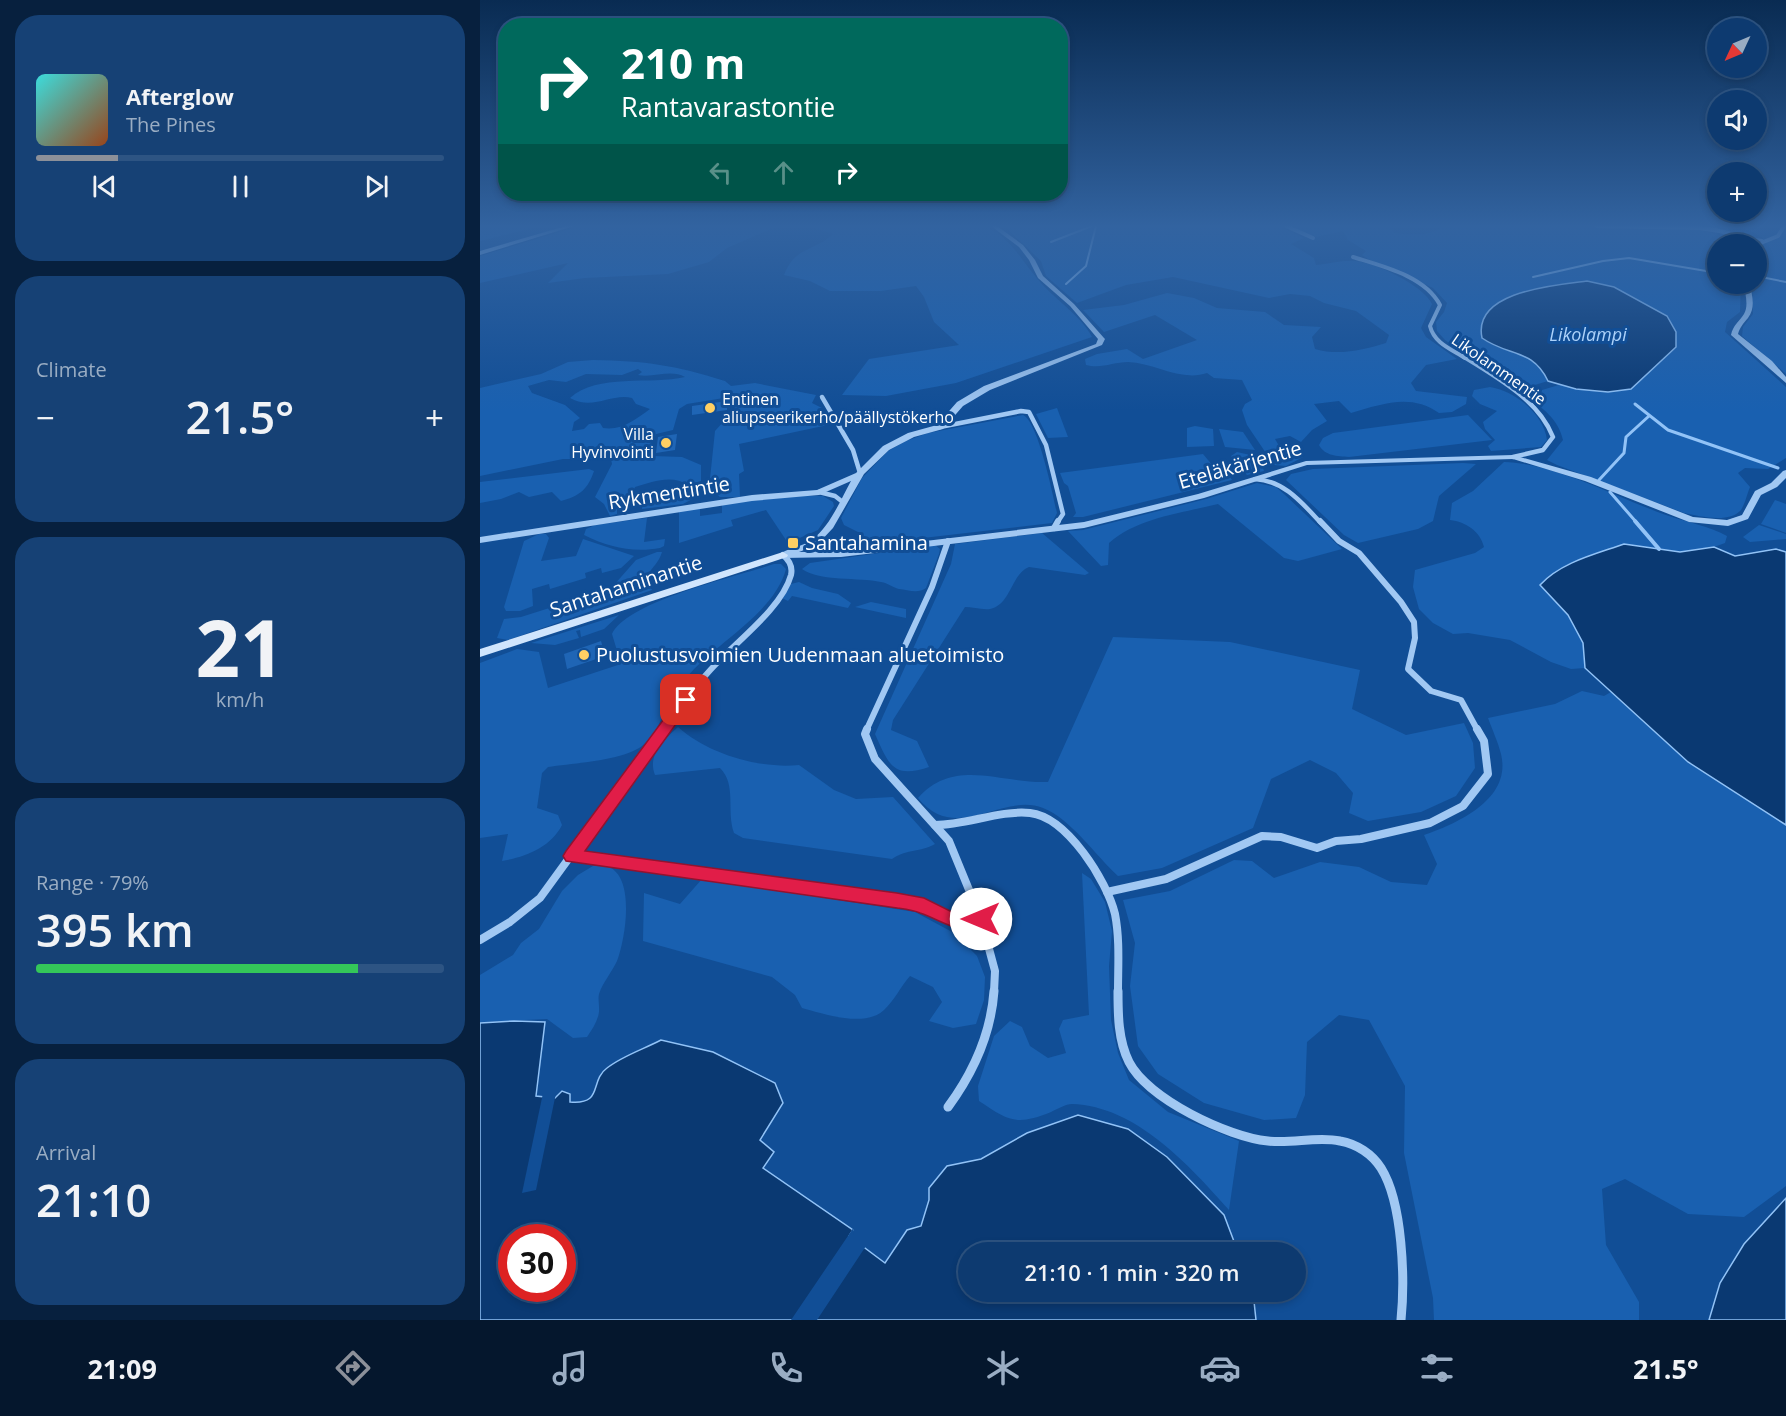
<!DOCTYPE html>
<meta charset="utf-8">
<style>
:root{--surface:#0d3a70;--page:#164175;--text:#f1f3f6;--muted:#9aadc3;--line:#2d5483;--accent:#8c9099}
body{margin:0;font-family:"Open Sans",sans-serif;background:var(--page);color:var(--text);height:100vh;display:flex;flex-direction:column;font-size:22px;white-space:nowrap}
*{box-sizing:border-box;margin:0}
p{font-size:20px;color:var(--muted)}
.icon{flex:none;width:33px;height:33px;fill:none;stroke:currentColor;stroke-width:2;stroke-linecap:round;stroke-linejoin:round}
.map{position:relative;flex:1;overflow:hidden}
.side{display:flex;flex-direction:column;gap:15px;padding:15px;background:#07203e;width:480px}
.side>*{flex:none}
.guide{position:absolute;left:18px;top:18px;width:570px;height:183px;border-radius:24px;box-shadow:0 3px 9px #0003,0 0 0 2px var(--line);background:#00695c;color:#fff;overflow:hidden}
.needle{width:39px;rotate:226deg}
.buttons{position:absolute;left:1227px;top:18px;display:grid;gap:12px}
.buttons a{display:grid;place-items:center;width:60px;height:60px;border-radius:50%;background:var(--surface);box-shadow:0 3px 9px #0003,0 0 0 2px var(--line);font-size:30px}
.speed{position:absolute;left:18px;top:1224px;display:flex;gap:12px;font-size:30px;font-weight:700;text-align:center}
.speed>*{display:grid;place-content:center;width:78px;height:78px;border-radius:50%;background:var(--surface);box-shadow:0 3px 9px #0003,0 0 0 2px var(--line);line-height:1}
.speed .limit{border:9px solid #d22;background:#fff;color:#111}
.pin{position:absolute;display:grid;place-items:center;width:51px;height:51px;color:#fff;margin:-26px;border-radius:12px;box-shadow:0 3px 9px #0006}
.me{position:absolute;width:66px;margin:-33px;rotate:270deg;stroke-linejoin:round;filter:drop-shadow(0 0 4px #0008)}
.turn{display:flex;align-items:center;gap:21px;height:126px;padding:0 24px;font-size:27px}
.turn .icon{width:78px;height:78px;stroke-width:2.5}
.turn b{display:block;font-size:42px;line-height:51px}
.lanes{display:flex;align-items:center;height:57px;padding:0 24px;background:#0003;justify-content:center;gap:30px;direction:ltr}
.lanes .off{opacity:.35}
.big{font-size:45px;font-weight:600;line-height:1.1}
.side .tile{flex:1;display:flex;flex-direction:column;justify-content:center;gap:9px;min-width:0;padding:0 21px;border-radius:24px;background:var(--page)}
.side .dial{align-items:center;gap:0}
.dial b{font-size:78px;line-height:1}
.song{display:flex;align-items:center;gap:18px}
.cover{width:72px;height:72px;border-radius:9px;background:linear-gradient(135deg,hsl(180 70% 55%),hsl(20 70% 35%))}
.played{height:6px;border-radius:3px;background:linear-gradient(90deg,var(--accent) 20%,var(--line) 20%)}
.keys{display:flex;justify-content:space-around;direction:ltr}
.heat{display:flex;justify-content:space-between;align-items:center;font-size:33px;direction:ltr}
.charge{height:9px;border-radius:4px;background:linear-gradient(90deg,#34c759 79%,var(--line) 0)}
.trip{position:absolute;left:478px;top:1242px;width:348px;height:60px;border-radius:30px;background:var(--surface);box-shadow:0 3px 9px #0003,0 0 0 2px var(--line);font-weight:600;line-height:60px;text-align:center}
.tab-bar{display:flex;height:96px;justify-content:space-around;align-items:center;background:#05172d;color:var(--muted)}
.tab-bar .icon{width:42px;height:42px}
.tab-bar .on{color:var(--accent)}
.tab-bar b{font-size:27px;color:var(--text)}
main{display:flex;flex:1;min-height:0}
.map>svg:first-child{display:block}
.green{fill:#1960b0;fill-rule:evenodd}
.water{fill:#0a3972;stroke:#92c3f7;stroke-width:1.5;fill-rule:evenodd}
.pier{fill:#114e96}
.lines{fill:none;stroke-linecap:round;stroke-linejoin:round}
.stream-far2{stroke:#92c3f7;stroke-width:2}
.stream-far1{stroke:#92c3f7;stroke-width:3}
.stream{stroke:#92c3f7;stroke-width:4}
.building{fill:#1f65b5}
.minor-far4{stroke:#a1c8f3;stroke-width:4}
.minor-far3{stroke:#a1c8f3;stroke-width:4.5}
.minor-far2{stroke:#a1c8f3;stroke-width:6}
.minor-far1{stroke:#a1c8f3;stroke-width:8}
.minor{stroke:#a1c8f3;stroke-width:9}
.tertiary{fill:#a1c8f3;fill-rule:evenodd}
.secondary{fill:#d0e5fd;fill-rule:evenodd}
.route{fill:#e11d48;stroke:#92132f;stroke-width:1.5}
.poi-dot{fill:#ffcf63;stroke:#114e96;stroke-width:2}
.labels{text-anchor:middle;stroke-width:6;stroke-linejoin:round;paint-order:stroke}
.far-street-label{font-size:16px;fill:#fff;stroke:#114e96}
.far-poi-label{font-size:16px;fill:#fff;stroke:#114e96;text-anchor:start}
.far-water-label{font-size:18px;font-style:italic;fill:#add2fa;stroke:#114e96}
.street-label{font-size:20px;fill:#fff;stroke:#114e96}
.poi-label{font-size:20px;fill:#fff;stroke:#114e96;text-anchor:start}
</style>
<main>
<section class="side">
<div class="tile">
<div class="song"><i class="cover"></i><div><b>Afterglow</b><p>The Pines</p></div></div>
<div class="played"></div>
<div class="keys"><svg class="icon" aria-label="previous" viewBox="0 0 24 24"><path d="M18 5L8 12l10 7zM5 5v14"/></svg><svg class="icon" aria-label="pause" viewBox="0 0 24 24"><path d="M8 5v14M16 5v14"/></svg><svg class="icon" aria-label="next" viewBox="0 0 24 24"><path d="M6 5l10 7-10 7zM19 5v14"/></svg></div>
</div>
<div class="tile"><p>Climate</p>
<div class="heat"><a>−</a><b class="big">21.5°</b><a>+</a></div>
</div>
<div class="tile dial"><b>21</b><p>km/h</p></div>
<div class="tile"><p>Range · 79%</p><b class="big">395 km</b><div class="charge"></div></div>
<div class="tile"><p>Arrival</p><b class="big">21:10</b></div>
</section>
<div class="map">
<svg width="1306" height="1320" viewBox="0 0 1306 1320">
<rect width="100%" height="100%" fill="#114e96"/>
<g class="green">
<polygon points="0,226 61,226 0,241"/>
<polygon points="100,226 298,226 247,248 229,262 188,274 105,278 68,283 88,263 0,283 0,256"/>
<path d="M329,226H504C533,238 542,263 562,284C576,300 603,318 612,337L476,383L406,396L362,395L389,359L479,345L454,322L444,297L436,286L401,291H350L330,281L304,275C315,246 334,252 353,234Z"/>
<path d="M524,226H798L824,238L811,244L834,258L836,265C849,264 862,260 875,261C895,262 944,286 952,304L941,328L946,337L977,359L946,365L931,383L936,391L987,397L986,404L972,412L959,413C931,393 902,404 871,413L859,401L834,404L847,421L832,430L821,442L810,436L795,439L802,451L821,453L823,457L806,466L794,465L767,425L762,410L765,404L772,400L762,380L734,378L727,373C701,382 675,363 648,362C634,362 621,369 606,365L605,359L617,354L647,349L663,359L717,340L675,315L624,332L603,310L644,305L687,293L714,298L737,308L785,312L804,325L841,327L832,337L835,349C859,356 883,350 906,343L909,335L876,311L844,303L830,296L810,294L789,298L693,277L646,285L597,303L566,276L561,261Z"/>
<path d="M811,226H900L912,229L914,233C930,235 951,237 962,226L1216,229L1262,241L1265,244H1238V284H1261L1260,312L1247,322L1245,332L1306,387V458L1288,469L1265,468L1258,473L1270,487C1267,494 1265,504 1261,510C1249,524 1219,516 1204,513L1077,465L1067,460L1083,440C1078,418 1062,408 1045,395L1079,385L1068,381L1038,390L965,340L957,331L956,322L964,312L967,303L953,288L888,259L882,255L886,251L868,240L863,231L836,237ZM1152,296L1187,316L1196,347L1151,389Z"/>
<polygon points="1306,232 1306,374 1262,336 1263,327 1273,314 1272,284 1276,284 1277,248"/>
<path d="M113,360C166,361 194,365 245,381L251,386L275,383L336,395L332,403L342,408L348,425L259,444L264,471L259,474L260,497H240L229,488L235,431L252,412L250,397L207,404L199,409L193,430L176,434L171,448L173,456L202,457L221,465V485L216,497L203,504L162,509V505L168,500L207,493L208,485C192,474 172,482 155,487L152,497L137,501V514L130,516L124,504L115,497L132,464L131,459H83L0,476V388L61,374L88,362ZM158,369L162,372L158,375C174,378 191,369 205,377C171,385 117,373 90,398C113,411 131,393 152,398L156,404L170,409C156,419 142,431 123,428L120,423L109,424L104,429L92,431L94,422L100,418L85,405L52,393L48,386L69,380L86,382L106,374L142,375Z"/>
<path d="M1010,387C1035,391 1064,414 1067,440L1061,447L1011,451L1008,446L1015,440L1005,429L1003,422L1017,411L1000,404L992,396L994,390Z"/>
<polygon points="577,408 588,437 568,438 556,414"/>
<path d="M543,415C558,421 573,495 577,513L572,523L374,546L380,533L364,525L361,518L382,478L408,451L426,441L448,433Z"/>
<path d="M988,415L1012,440L869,457C857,456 845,456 839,445L843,438L853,433Z"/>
<polygon points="715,426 733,429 734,446 707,447 707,428"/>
<polygon points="739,429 763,432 775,450 745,447"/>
<polygon points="757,452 779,457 784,471 767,475 751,456"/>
<polygon points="723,454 738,472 748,474 752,480 603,517 593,517 596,513 588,486 584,483 580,473"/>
<path d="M1024,462C1074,463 1138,498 1186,515C1206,522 1229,526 1247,536L1245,543L1234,547L1200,552L1104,643L1105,668L1091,669L1071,662L1030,640L988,633L973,634L953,623L939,609L933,587L935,570L995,553L1004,547C1000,531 986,522 970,520L972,503L993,491Z"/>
<polygon points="983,463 996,464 959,496 953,521 938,529 878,543 864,535 806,480 811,474 833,469"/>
<path d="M109,469L114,471C108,489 100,496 81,501L72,492L49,497L39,492L21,499L0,503V482Z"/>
<path d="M777,483L796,487L804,494L862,549L818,561L804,558L738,504C702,513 657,518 629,543L628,565L621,566L588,531L603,530L726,499Z"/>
<polygon points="320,496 343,496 353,502 354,506 338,530 308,543 286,510 251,520 253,526 199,543 199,512 201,511 220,508 220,516 242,513 242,504"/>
<polygon points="1295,500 1306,504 1306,533 1281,524"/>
<path d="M167,518L164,542L185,539L184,546L180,548C153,553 128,547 104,535L106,529L115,525Z"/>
<polygon points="1279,525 1306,534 1306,539 1270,542 1263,537"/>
<path d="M562,533L609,573L605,575L549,567C531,574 531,605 510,609C502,610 492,607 485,607L413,720L411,730L437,741L449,767C413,779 409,765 395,734L471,564L475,544Z"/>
<polygon points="59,534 66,534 69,538 61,561 96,556 103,539 154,556 141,568 122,573 121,568 105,573 106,578 70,589 69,584 52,589 53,606 40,611 26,611 24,607 44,541"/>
<path d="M455,545L460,549L459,554L446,588C438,594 428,590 419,589C412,587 408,583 401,582C379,577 340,582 322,569L330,563Z"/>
<path d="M177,552H182C179,562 173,567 167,575L169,582L134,585L156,560Z"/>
<path d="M294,564H301L306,569C294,614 235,643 207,677C202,684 195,691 191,699C182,716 177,734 162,746C142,761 93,763 68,767L62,773L57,808L78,815L82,825C71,847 46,857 22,861L28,834L0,838V663L37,649L59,652L68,688L141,664L132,634C147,601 258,576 294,564Z"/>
<polygon points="319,582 332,588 358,594 371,603 368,608 312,596 308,601 302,598 311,584"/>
<polygon points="170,587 172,590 28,640 17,638 24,619 41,617 123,591"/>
<polygon points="391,602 426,609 426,618 375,607"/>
<polygon points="139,615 124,629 101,637 100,630 96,631 99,638 75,645 51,643"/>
<path d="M633,637L750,642L880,670L872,709L926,735L984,723L993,743L995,768L976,796L941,812L888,821L869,813L873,793L856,773L830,760L791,779L773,828L682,868L638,876C616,856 590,818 563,808C522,792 476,845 438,798C475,757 520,784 568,782Z"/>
<path d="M1102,691L1124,696L1131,692H1142L1306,808V1186L1264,1217L1208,1214L1145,1179L1122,1189L1126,1245L1159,1302V1320H954L953,1298L924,1153L925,1086L889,1020L859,1015L827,1042L825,1095L816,1118L784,1120L724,1103L678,1074L658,1046L650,986L655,943L643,900L690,891L754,860L772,861L794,878L840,862L879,867L911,882L947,885L957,864L944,835C978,823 1032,799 1021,754C1018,742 1012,729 1008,718L1075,704Z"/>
<path d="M198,727C228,754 279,769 319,765L354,790L376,799L413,797L455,844C439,853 429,848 412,859L263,838L254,833C246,810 257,785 240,768L175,775C167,755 184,740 198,727Z"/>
<path d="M113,866C118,866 127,866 131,868C155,882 145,940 137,961C132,972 123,982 119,994C118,998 119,1003 119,1007C120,1018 113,1028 107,1037L93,1038L67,1019L0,1022V975L33,955L41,943L59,929L82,891L98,875Z"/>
<path d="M602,873L611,879L625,902L632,931L629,966L631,1020L638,1053L649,1080L688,1112L759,1141L749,1210C710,1166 656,1106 592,1104C586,1104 577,1109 571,1112C536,1126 529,1121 499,1101L498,1086L514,1036L530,1021L542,1027L550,1046L568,1058L586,1053L579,1029L583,1020L609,1015Z"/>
<path d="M222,879L435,912L474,933L497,956L505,977L504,1000L496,1024L473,1028L449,1021L462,1002L453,987L430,976C421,986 414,1001 404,1010C385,1028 344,1014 322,1008L315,995L292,977L163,941L164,893L200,904Z"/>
</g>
<g class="water">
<path d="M1107,281L1134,287L1187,316L1196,332V347L1151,389L1128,392L1096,389L1068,381C1052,348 1029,357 1002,338C992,291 1076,285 1107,281Z"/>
<path d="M1144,544L1200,552L1234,547L1255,556L1296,549L1306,552V825L1208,762L1105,668L1103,643L1088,615L1060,585C1081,562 1116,554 1144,544Z"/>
<path d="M34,1021L65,1022L56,1096L75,1098L82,1091L90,1094V1102C124,1105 109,1081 127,1068C142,1056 164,1049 181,1040L233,1052L295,1083L303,1103L280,1140L294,1152L283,1168L373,1230L369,1236L405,1263L427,1230L441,1226L449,1200V1188L467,1166L501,1159L547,1133L598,1115L648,1129L687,1157L744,1215L758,1252H489V1292H773L776,1320H0V1023ZM32,1238H82V1288H32Z"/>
<polygon points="1306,1198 1306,1320 1229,1320 1240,1283 1264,1244"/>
</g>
<g class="pier">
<polygon points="63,1093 76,1093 56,1190 42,1193"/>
<polygon points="374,1227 373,1235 386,1246 337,1320 311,1320"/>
</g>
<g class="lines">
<g class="stream-far2">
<polyline points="571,242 612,226"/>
<polyline points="1276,276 1306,282"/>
<polyline points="1053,277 1123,261 1149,258 1238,273"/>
<polyline points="586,284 606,266 616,226"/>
</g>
<g class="stream-far1">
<polyline points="1155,404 1188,430 1298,468"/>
<polyline points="1119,480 1144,453 1146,437 1169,416"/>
<polyline points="1130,492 1157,523"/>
</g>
<polyline class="stream" points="1155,521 1179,549"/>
</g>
<g class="building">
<polygon points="247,401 247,410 212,415 212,406"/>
<polygon points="197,434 195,450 176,453 178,437"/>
<polygon points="121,641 125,656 87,669 84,654"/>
</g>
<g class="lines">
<g class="minor-far4">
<polyline points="806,226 833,238"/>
<polyline points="1262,238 1282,241"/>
<polyline points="1276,245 1298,236 1304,226"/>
<path d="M873,257C902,266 945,276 960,305L950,326C954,343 971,349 985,358"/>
</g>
<g class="minor-far3">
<path d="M983,356C1016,377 1058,399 1073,437L1063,450L1033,457"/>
<polyline points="342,397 373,450 380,473"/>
<polyline points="460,427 541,411 549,412 566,445 583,514 577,523"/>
<path d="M775,479C805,481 822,503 841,523"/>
<polyline points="339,492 355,496 364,503"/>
</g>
<g class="minor-far2">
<polyline points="840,521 859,541 879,553 921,602 934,622 935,638 928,669 951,691 981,700 998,731"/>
<polyline points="574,528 578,521"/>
<path d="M182,731C199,709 215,686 234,666C257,641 302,608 311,575C313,566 309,560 303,555"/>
<polyline points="386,731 452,587 468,541"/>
</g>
<g class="minor-far1">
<polyline points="387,729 385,734 395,759 469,841 501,919 515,971 514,992"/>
<path d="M455,825C487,825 519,810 550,813C587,817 627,881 635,914C640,940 638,966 638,992"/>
<path d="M92,856L417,900C446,906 471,924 501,919"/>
<polyline points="627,892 686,879 782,836 801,837 837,848 856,841 881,839 950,823 983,806 1008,774 1004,741 997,729"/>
<polyline points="0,940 30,922 60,898 183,729"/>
</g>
<g class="minor">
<path d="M638,991C638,1014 638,1040 649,1062C668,1099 748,1137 788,1141C812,1144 837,1136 860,1141C877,1144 892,1154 901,1168C923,1203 925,1280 921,1320"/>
<path d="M468,1107C493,1073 511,1033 514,991"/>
</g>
<g class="tertiary">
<polygon points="86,226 94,226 0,255 0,251"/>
<path d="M511,226H517L543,245L555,260L563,276L594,304L624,338L625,339L622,345L510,390L483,406L463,429L434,437L409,450L384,474L353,528L337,545L319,552L361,551L604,522L718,494L826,461L1033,455L1111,477L1213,517L1247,520L1262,515L1275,491L1291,483L1303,471L1306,470V478L1297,487L1281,495L1268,519L1248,526L1209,522L1105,481L1033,459L827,465L724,498L604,528L361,557L303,558L298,555C307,548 322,547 332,540C350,526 360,501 371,481L339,495L272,501L0,543V537L272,495L337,490L376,473L403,446L428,433L457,425L477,402L504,386L616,344L618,339L590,306L558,278L549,260L539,247Z"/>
<path d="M1113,226C1130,225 1148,226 1165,226C1201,226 1245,221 1275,244H1269L1256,237L1239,233L1219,230L1116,228Z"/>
<path d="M1264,284H1270C1272,296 1276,307 1268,318C1263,324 1260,327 1258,334L1292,361L1306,377V383L1251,335C1253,325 1259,322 1264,314C1269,305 1265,294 1264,284Z"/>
</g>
<polygon class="secondary" points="303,552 308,555 307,557 0,657 0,649"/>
</g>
<linearGradient id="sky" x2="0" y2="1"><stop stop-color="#092b52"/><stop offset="0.55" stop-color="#3263a0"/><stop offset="1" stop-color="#3263a0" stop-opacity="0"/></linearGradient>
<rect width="1306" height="411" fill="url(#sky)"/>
<path class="route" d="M206,694L213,700L211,703L105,851L417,893L444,898L470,911L507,914L510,919L507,925C478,936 466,922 440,913C433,910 424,909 417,908L86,861L83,856L86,851L201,696Z"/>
<g class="poi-dot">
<circle cx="230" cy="408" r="6"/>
<circle cx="186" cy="443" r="6"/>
<rect x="307" y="537" width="12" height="12" rx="3"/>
<circle cx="104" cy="655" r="6"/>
</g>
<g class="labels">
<g class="far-street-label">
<text transform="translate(1019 369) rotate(35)" y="6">Likolammentie</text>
</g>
<g class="far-poi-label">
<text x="242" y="405">Entinen<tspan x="242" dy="18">aliupseerikerho/päällystökerho</tspan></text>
<text x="174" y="440" text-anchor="end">Villa<tspan x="174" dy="18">Hyvinvointi</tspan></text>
</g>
<g class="far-water-label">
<text x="1108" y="341">Likolampi</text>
</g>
<g class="street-label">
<text transform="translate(760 465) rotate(-16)" y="7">Eteläkärjentie</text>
<text transform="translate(189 493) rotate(-9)" y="7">Rykmentintie</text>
<text transform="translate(146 586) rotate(-18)" y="7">Santahaminantie</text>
</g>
<g class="poi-label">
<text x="325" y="550">Santahamina</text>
<text x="116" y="662">Puolustusvoimien Uudenmaan aluetoimisto</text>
</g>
</g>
</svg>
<div class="buttons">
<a><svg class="needle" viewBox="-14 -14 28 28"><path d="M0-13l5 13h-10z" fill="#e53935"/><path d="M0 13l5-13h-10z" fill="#9aadc3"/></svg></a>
<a><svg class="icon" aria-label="sound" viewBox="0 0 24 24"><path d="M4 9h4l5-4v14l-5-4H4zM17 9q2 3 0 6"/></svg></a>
<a>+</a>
<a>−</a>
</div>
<div class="speed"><div class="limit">30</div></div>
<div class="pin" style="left:206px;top:700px;background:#d93025"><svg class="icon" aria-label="arrive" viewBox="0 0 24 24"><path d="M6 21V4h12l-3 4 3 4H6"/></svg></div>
<svg class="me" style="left:501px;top:919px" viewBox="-20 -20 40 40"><circle r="19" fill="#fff"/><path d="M0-13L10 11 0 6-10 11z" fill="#e11d48"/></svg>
<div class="trip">21:10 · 1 min · 320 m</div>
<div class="guide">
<div class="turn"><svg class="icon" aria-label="right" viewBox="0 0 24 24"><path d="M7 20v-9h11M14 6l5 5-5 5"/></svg><div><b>210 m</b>Rantavarastontie</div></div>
<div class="lanes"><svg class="icon off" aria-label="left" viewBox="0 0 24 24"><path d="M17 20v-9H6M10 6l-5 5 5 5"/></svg><svg class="icon off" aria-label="ahead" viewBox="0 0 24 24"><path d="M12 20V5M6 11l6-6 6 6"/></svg><svg class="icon" aria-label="right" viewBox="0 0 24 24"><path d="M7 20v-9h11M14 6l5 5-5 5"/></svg></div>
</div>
</div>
</main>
<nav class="tab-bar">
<b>21:09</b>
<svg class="icon on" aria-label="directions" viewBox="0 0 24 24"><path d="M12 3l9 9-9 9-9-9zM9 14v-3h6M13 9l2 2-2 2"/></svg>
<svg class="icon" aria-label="music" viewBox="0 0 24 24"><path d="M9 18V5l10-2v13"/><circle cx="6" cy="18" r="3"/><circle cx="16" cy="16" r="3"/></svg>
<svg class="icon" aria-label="phone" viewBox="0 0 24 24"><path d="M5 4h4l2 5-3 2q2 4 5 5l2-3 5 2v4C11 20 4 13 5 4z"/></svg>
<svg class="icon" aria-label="climate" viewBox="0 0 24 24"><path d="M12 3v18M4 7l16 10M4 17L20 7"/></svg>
<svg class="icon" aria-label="car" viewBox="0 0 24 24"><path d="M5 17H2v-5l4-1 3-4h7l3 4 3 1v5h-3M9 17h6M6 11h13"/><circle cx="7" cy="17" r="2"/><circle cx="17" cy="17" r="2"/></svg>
<svg class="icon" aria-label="filters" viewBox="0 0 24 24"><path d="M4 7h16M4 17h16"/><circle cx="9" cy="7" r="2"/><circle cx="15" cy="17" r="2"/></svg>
<b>21.5°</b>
</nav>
